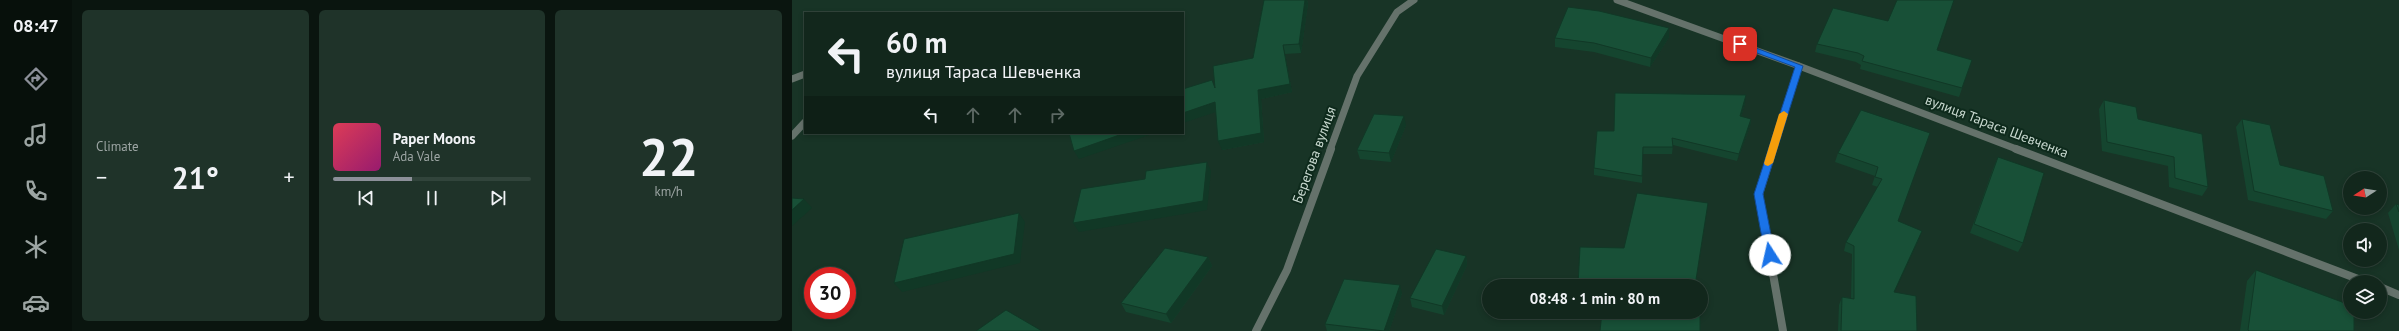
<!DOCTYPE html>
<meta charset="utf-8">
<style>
:root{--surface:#12271c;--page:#1f3329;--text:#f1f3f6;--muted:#9ca5a3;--line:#31443b;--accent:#8c9099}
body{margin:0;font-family:"PT Sans",sans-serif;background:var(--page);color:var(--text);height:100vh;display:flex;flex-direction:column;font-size:15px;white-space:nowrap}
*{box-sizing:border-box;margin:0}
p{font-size:13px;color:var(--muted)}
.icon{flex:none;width:22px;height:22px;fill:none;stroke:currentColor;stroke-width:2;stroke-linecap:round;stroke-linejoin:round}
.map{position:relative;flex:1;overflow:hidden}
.details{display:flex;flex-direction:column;gap:10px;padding:10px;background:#0a150f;width:720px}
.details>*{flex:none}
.hud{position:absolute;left:12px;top:12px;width:380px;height:122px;border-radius:0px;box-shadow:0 2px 6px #0003,0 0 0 1px var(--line);background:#12271c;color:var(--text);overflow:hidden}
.needle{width:26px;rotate:258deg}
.tools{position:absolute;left:1551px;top:171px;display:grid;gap:8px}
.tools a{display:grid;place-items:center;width:44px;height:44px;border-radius:50%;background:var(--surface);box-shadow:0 2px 6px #0003,0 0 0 1px var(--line);font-size:20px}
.speed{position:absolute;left:12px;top:267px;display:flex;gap:8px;font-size:20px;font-weight:700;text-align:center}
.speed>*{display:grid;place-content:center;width:52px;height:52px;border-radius:50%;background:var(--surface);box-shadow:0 2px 6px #0003,0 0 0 1px var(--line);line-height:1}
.speed .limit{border:6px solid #d22;background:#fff;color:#111}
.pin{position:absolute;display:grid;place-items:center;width:34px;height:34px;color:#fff;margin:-17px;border-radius:8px;box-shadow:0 2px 6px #0006}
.me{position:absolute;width:44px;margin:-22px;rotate:350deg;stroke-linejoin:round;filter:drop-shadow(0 0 3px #0008)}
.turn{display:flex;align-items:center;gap:14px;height:84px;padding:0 16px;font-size:18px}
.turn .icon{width:52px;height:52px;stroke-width:2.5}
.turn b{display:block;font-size:28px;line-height:34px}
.lanes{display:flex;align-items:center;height:38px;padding:0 16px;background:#0003;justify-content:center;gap:20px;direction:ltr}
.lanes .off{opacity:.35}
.big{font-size:30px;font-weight:700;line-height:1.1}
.details .tile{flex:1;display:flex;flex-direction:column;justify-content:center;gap:6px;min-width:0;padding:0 14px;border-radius:6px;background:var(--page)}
.details .dial{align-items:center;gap:0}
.dial b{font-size:52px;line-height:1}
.song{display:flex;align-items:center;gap:12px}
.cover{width:48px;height:48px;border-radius:6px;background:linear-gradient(135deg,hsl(350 70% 55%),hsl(320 70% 35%))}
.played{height:4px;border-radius:2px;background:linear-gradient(90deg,var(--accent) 40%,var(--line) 40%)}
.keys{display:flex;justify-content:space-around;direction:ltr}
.heat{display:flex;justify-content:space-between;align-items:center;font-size:22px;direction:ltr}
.details .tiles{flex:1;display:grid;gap:10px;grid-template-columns:repeat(3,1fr)}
.trip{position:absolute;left:690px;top:279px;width:226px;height:40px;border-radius:20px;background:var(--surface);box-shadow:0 2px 6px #0003,0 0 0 1px var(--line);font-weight:700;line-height:40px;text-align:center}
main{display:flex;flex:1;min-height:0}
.menu{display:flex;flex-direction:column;width:72px;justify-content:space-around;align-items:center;background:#07100b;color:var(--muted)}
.menu .icon{width:28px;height:28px}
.menu .active{color:var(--accent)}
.menu b{font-size:18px;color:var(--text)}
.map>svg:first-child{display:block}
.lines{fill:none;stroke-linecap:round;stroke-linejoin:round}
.lane{stroke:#65726b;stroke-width:7}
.street-far1{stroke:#65726b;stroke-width:7}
.street{stroke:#65726b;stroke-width:8}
.wall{fill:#15452f}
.shaded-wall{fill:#113826}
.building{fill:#185037;stroke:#113826}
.route{fill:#1a73e8;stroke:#114b97}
.slow{fill:#f59e0b}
.labels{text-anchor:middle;stroke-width:4;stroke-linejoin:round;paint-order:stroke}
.street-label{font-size:14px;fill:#c9d9d0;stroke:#0e2a1c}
</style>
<main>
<nav class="menu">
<b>08:47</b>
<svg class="icon active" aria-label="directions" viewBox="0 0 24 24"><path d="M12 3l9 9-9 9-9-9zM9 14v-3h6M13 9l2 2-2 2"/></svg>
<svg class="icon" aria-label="music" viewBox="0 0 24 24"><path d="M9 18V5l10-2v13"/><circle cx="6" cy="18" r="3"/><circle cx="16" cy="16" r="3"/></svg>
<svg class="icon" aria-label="phone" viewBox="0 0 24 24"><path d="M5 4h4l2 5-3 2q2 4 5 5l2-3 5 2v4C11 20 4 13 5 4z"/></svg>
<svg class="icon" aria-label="climate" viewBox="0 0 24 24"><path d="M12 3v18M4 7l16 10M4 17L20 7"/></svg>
<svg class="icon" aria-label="car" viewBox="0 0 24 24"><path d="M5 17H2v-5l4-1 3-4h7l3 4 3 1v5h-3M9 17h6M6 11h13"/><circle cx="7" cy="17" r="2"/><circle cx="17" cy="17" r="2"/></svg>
</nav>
<section class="details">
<div class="tiles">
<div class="tile"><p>Climate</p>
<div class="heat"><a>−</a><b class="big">21°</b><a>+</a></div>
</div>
<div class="tile">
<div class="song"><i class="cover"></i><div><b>Paper Moons</b><p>Ada Vale</p></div></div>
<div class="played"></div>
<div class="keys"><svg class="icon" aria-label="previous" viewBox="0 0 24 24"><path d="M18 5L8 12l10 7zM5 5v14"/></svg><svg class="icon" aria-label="pause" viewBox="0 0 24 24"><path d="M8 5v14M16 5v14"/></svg><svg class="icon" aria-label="next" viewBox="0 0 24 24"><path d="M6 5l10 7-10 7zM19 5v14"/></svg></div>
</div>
<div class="tile dial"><b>22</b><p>km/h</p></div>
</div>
</section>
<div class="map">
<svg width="1607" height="331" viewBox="0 0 1607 331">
<rect width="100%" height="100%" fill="#183426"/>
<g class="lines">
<g class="lane">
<polyline points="0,79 13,74"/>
<polyline points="0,136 13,122"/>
</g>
<g class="street-far1">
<polyline points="825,0 1007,66 1227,150"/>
<polyline points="538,150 565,76 605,12 622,0"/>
<polyline points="981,150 1007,66"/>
</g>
<g class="street">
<polyline points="981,149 967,194 991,331"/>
<polyline points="1224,149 1574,282"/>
<polyline points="1588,287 1607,295"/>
<polyline points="464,331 495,270 539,149"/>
</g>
</g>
<g class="wall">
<polygon points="472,0 515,0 516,3 509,53 493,54 500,92 469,99 472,142 430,150 422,87 461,58"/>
<polygon points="877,28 877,37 858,67 802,52 763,47 763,38"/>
<polygon points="1025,44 1145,50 1180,60 1167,97 1068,69 1069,65 1064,62 1023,52"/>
<polygon points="1312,100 1346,119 1416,187 1410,196 1377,187 1376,166 1310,151 1307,109"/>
<polygon points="953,103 949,117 959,119 958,126 945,161 881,145 880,154 851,154 850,183 802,175 802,168 822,131"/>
<polygon points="1069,110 1106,221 1127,239 1102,292 1125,331 1046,331 1047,305 1050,297 1059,298 1060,254 1052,251 1054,242 1086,187 1080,185 1083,176 1043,162 1046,153"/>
<polygon points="1450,119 1488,165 1541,211 1534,219 1456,200 1444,127"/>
<polygon points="614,125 599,162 568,159 565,150"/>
<polygon points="1206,157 1231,243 1226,252 1178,233 1202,166"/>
<polygon points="1604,204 1607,205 1607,250 1596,213"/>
<polygon points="674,256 675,265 652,315 620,307 618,298"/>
<polygon points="416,257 420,266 379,323 334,312 329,303"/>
<polygon points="1464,270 1562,331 1448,331 1455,281"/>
<polygon points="610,293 597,331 535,331 533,324"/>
</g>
<g class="shaded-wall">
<polygon points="513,0 515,0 516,3 509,53 507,44"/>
<polygon points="877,28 877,37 858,67 859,58"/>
<polygon points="491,45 493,54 500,92 469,99 472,142 430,150 426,141 466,90"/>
<polygon points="954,95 953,103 947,124 948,116"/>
<polygon points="423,102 427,111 391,123 391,113"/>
<polygon points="612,116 614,125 599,162 597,153"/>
<polygon points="959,119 958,126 945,161 947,154"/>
<polygon points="333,133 363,133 287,159 282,151"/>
<polygon points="415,162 419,171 415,210 287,232 281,223"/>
<polygon points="12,199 20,208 0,226 0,210"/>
<polygon points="227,213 233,222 228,263 110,292 102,283"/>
<polygon points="1130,231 1127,239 1099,300 1102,292"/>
<polygon points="674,256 675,265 652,315 650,306"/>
<polygon points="416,257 420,266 379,323 374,314"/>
<polygon points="608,285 610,293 597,331 592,331"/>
</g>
<g class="building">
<polygon points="472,0 513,0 507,44 491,45 498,84 466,90 469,133 426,141 423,102 391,113 391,89 420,80 423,88 421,66 461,58"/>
<polygon points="1105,0 1162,0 1145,50 1180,60 1170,88 1070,61 1072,56 1066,53 1025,44 1041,8 1096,21"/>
<polygon points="776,7 807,11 877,28 859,58 802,43 763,38"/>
<polygon points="823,93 954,95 948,116 959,119 947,154 880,138 881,147 851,147 850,176 802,168 805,131 822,131"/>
<polygon points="1312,100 1344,107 1346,119 1410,134 1416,187 1383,178 1382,157 1315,142"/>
<polygon points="1069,110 1138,133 1106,221 1130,231 1102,292 1124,296 1125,331 1049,331 1050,297 1062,299 1062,246 1054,242 1090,179 1083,177 1086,167 1046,153"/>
<polygon points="582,114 612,116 597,153 565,150"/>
<polygon points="1450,119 1478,125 1488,165 1532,176 1541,211 1462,191"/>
<polygon points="277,133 333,133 282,151"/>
<polygon points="1206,157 1252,173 1231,243 1182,224"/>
<polygon points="415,162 411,201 281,223 289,189 353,179 354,171"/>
<polygon points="845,193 916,203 903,286 786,286 788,247 832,248"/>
<polygon points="0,198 12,199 0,210"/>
<polygon points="1604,204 1607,205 1607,212"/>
<polygon points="227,213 222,254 102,283 112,239"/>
<polygon points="373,248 416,257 374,314 329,303"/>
<polygon points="644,249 674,256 650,306 618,298"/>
<polygon points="1464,270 1558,305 1558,312 1562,312 1562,331 1457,331 1456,330"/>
<polygon points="552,279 608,285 592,331 533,324"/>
<polygon points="214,310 250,331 184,331"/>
<polygon points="810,312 908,312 908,331 808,331"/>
</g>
<polygon class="route" points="946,43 951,43 1011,66 971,194 983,255 978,259 973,255 962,194 1003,67 946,46"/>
<polygon class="slow" points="992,111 996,114 981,163 976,166 973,165 972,163 987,114"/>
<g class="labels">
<g class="street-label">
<text transform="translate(1205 126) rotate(21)" y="5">вулиця Тараса Шевченка</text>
<text transform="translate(522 155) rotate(-70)" y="5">Берегова вулиця</text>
</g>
</g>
</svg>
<div class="tools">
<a><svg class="needle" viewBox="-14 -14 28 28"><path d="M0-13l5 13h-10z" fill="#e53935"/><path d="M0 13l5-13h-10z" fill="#9ca5a3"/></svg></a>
<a><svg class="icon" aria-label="sound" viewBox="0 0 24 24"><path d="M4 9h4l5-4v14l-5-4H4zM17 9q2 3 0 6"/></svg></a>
<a><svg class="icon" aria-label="layers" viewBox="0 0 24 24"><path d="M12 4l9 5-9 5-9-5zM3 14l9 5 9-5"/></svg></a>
</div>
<div class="speed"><div class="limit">30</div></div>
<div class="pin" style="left:948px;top:44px;background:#d93025"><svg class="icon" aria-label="arrive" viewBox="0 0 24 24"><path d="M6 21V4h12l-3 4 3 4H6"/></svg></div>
<svg class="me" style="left:978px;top:255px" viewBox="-20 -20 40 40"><circle r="19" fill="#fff"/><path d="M0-13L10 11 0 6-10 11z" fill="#1a73e8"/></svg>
<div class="trip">08:48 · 1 min · 80 m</div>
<div class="hud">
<div class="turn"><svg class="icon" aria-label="left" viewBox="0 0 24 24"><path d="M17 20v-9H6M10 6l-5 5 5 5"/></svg><div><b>60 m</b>вулиця Тараса Шевченка</div></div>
<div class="lanes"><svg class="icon" aria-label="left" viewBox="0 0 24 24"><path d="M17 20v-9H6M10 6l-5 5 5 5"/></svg><svg class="icon off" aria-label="ahead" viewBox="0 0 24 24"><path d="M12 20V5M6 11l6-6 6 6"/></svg><svg class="icon off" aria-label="ahead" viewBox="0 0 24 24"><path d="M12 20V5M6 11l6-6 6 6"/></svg><svg class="icon off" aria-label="right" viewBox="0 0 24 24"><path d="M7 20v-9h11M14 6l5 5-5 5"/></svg></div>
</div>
</div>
</main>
